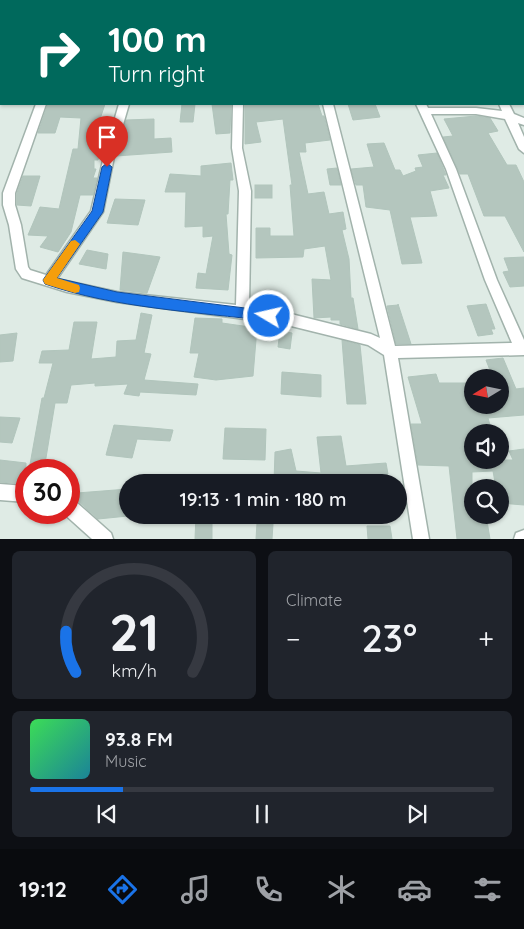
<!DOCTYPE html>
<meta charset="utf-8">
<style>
:root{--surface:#171b24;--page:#20242c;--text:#f1f3f6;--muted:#9ea1a6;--line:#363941;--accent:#1a73e8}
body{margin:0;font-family:Quicksand,sans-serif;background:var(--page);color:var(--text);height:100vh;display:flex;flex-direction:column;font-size:19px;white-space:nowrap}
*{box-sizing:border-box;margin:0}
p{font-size:16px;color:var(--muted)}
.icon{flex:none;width:28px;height:28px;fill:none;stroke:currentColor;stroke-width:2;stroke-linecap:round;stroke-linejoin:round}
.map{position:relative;height:539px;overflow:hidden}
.side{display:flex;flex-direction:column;gap:12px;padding:12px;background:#0d0f14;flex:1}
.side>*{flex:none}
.hud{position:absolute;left:0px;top:0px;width:525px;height:105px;box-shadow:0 1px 4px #0004;background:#00695c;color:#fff;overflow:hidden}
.needle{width:32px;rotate:260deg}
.fabs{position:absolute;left:464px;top:369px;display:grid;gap:10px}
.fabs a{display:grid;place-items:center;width:45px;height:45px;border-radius:50%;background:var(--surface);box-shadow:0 1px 4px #0004;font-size:25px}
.speed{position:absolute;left:15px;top:459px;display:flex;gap:10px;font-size:25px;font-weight:700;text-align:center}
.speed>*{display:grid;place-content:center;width:65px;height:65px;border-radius:50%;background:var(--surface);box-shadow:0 1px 4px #0004;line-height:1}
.speed .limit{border:8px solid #d22;background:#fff;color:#111}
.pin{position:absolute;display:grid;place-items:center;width:42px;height:42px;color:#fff;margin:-51px -21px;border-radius:50% 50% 50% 0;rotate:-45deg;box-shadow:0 0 5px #0007}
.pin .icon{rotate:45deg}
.me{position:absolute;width:55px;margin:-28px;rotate:279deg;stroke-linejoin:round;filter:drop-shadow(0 0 4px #0008)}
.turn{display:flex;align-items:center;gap:18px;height:105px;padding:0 25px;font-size:22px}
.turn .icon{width:65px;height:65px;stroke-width:2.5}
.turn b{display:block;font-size:35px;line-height:42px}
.big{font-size:38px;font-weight:600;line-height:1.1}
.side .tile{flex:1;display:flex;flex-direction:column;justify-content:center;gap:8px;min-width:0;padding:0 18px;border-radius:8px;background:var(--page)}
.side .dial{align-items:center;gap:0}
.dial svg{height:130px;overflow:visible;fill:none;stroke:var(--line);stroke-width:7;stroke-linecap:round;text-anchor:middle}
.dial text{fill:var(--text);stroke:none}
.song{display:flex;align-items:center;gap:15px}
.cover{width:60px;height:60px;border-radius:8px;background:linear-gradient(135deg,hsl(130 70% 55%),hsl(190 70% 35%))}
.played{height:5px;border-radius:2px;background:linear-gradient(90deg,var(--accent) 20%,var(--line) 20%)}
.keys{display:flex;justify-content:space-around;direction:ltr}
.heat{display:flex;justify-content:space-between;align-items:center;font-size:28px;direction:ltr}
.side .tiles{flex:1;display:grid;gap:12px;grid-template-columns:1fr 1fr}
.tile:last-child{grid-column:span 2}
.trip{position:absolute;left:119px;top:474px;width:288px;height:50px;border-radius:25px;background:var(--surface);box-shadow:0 1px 4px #0004;font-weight:600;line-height:50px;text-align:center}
.dock{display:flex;height:80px;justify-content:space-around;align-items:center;background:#090b0e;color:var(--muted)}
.dock .icon{width:35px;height:35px}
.dock .on{color:var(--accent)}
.dock b{font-size:22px;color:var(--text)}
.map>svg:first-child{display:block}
.building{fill:#b4c6be;stroke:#b1c5bc}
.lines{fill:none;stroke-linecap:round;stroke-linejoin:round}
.street-casing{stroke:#a2b3ac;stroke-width:3}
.street{fill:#fff;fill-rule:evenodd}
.route{fill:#1a73e8;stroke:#114b97}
.slow{fill:#f59e0b}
</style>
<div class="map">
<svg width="524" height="539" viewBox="0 0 524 539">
<rect width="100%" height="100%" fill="#dfebe5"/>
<g class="building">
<polygon points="48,104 105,104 99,122 112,121 102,156 99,156 98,160 94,160 94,169 96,169 93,178 97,178 93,195 80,195 71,232 58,252 40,247 48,236 28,235 40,207 59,209 73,149 78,149 81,118 60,117 55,133 38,133"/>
<polygon points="182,104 195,104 193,122 180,122"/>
<polygon points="212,104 231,104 230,133 216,134"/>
<polygon points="245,104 318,104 322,116 324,116 330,140 305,143 306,152 299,152 308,194 324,192 329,214 343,212 346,229 342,230 349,259 351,298 353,298 358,329 340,324 340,320 331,320 331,317 314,318 312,279 331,280 325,246 304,249 303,257 256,258 256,228 270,228 270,236 294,236 290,185 292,185 283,119 256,122 261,142 245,144"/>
<polygon points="348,104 375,104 380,117 353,120"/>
<polygon points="476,116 490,118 498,131 488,133 507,165 516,165 524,182 524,252 505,216 484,216 468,174 460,174 443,137 453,136 444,119"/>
<polygon points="154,119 154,139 171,138 172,152 116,156 126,120"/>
<polygon points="384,143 395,170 400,170 403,176 416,171 415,168 423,167 418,155 437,153 446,175 443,175 449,188 430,191 437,216 410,217 422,263 402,264 390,210 366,207 363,185 356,185 351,169 374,167 367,144"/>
<polygon points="231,163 233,180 230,180 228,214 226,214 229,254 232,255 228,290 196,288 198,273 206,274 213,236 203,237 203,226 185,227 186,192 165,192 170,174 201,176 201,166"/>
<polygon points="337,168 341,185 330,185 327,169"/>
<polygon points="23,176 40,176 31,206 17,205 17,193"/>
<rect x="255" y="185" width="17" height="13"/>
<polygon points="115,199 145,200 138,225 107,223"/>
<polygon points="87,250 108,254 106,269 79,264"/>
<polygon points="123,252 160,257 147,293 120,290"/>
<polygon points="524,257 524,286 510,287 503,272 509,271 504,258"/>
<polygon points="486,304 495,329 491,329 493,334 478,336 467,306"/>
<polygon points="398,305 398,304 411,344 396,344 387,306"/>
<polygon points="141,313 152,315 144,353 151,354 144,380 198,384 196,395 140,392 139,396 124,394 128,384 95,386 95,383 71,385 67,403 55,403 44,470 29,470 42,398 44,398 53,363 39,363 42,351 69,350 74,322 97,322 91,359 116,357 117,341 136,340"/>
<polygon points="195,318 222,319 222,323 257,328 253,376 216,380 194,377 199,353 190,353"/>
<polygon points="280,331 292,333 290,349 278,347"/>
<polygon points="17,333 13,361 0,362 0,335"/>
<polygon points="342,340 360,345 366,404 347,404"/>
<polygon points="503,358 516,389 524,388 524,415 488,418 492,432 472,432 472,460 513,460 509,451 524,449 524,505 500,503 500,488 496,488 493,471 472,472 472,515 486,515 490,539 457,539 449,466 418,465 411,424 422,424 408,377 436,374 439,383 472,383 472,405 500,405 500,378 493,378 486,360"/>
<polygon points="282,372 321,375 321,397 281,394"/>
<polygon points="0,417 20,418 12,443 0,442"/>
<polygon points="114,425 152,428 173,430 170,441 137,439 132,458 106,455"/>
<polygon points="225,428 266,429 265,460 223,459"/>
<polygon points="341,436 346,466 386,463 388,474 362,476 363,482 274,482 275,452 291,449 296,471 321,473 317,437"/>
<polygon points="0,460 26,463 26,484 0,482"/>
<polygon points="128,489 128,516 98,519 77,500 77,493"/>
<polygon points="196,515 212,515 212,539 195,539"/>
<polygon points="257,523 273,524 272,539 256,539"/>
<polygon points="367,526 390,526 392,539 368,539"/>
</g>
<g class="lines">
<defs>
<g id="street">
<rect x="299" y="0" width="8" height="1"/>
<polygon points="377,0 385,0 386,1 378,1"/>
<polygon points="446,0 454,0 455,1 447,1"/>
<polygon points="1,26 1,33 0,34 0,27"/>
<polygon points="36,104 46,104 15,193 15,205 21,225 28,267 30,270 46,275 91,211 105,152 119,104 129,104 115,152 103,212 57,279 117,292 236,305 239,191 232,148 233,104 243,104 242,148 251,191 249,307 283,312 371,334 380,338 323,104 333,104 395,346 512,343 485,280 446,169 416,104 426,104 428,108 476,108 502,111 499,104 509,104 514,114 524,118 524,125 518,123 524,137 524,153 519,149 505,119 476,114 431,114 456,169 497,280 524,340 524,355 398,358 429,539 413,539 384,355 368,345 283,324 117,302 67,292 22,278 16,269 9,225 3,205 3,193"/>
<polygon points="0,484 26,486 26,502 0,500"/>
<polygon points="69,499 75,501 111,533 113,539 92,539 63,513 69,512"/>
<polygon points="524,530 524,539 514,539 516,533"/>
</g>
</defs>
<use href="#street" class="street-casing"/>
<use href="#street" class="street"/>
</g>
<path class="route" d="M107,163L112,167L103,212L57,278L117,292L269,311L273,312L275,316L273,319L269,321C197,312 114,308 45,284L43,280L45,277L92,211L102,167Z"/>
<polygon class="slow" points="75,240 80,244 57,278 79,285 80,288 79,292 75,293 45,284 43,280 71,241"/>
</svg>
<div class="fabs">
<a><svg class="needle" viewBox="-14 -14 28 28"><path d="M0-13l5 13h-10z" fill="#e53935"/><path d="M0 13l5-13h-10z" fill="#9ea1a6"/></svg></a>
<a><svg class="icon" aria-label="sound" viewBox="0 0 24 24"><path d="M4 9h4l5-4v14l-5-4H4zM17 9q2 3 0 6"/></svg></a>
<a><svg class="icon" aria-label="search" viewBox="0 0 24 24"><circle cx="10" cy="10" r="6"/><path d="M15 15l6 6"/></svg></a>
</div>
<div class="speed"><div class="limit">30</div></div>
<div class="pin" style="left:107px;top:167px;background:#d93025"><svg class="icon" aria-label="arrive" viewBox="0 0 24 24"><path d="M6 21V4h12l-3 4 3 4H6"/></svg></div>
<svg class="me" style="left:269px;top:316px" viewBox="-20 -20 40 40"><circle r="17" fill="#1a73e8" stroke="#fff" stroke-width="3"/><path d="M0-11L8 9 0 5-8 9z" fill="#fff"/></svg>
<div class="trip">19:13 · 1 min · 180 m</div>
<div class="hud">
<div class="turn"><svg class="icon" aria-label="right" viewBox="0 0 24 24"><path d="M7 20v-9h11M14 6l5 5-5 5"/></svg><div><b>100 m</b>Turn right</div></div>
</div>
</div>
<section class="side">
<div class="tiles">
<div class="tile dial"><svg viewBox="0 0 100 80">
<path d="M14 69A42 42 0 1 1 86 69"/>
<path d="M14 69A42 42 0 0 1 8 44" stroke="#1a73e8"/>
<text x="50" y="56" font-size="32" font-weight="700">21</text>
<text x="50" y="72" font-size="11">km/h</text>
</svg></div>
<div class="tile"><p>Climate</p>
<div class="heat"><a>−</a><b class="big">23°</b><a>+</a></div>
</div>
<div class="tile">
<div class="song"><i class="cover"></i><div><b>93.8 FM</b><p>Music</p></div></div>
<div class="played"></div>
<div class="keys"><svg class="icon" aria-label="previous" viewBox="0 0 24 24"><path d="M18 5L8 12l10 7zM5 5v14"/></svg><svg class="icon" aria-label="pause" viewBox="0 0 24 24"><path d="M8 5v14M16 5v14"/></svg><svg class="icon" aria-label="next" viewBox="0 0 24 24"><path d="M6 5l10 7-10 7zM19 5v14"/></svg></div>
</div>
</div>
</section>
<nav class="dock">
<b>19:12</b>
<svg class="icon on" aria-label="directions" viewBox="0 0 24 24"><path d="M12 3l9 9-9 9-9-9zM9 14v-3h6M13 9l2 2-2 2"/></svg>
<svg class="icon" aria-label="music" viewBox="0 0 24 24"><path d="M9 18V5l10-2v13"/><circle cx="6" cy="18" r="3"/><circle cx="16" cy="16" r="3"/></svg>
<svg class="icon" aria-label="phone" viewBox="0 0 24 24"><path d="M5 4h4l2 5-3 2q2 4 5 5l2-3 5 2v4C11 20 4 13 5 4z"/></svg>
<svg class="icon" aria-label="climate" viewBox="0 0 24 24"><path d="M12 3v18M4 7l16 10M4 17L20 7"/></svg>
<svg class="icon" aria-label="car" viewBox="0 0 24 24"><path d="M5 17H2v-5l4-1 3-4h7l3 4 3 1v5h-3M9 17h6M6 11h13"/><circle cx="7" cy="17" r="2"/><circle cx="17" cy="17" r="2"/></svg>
<svg class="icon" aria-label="filters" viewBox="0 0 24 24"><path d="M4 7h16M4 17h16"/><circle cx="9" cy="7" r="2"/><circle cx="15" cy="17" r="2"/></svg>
</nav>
